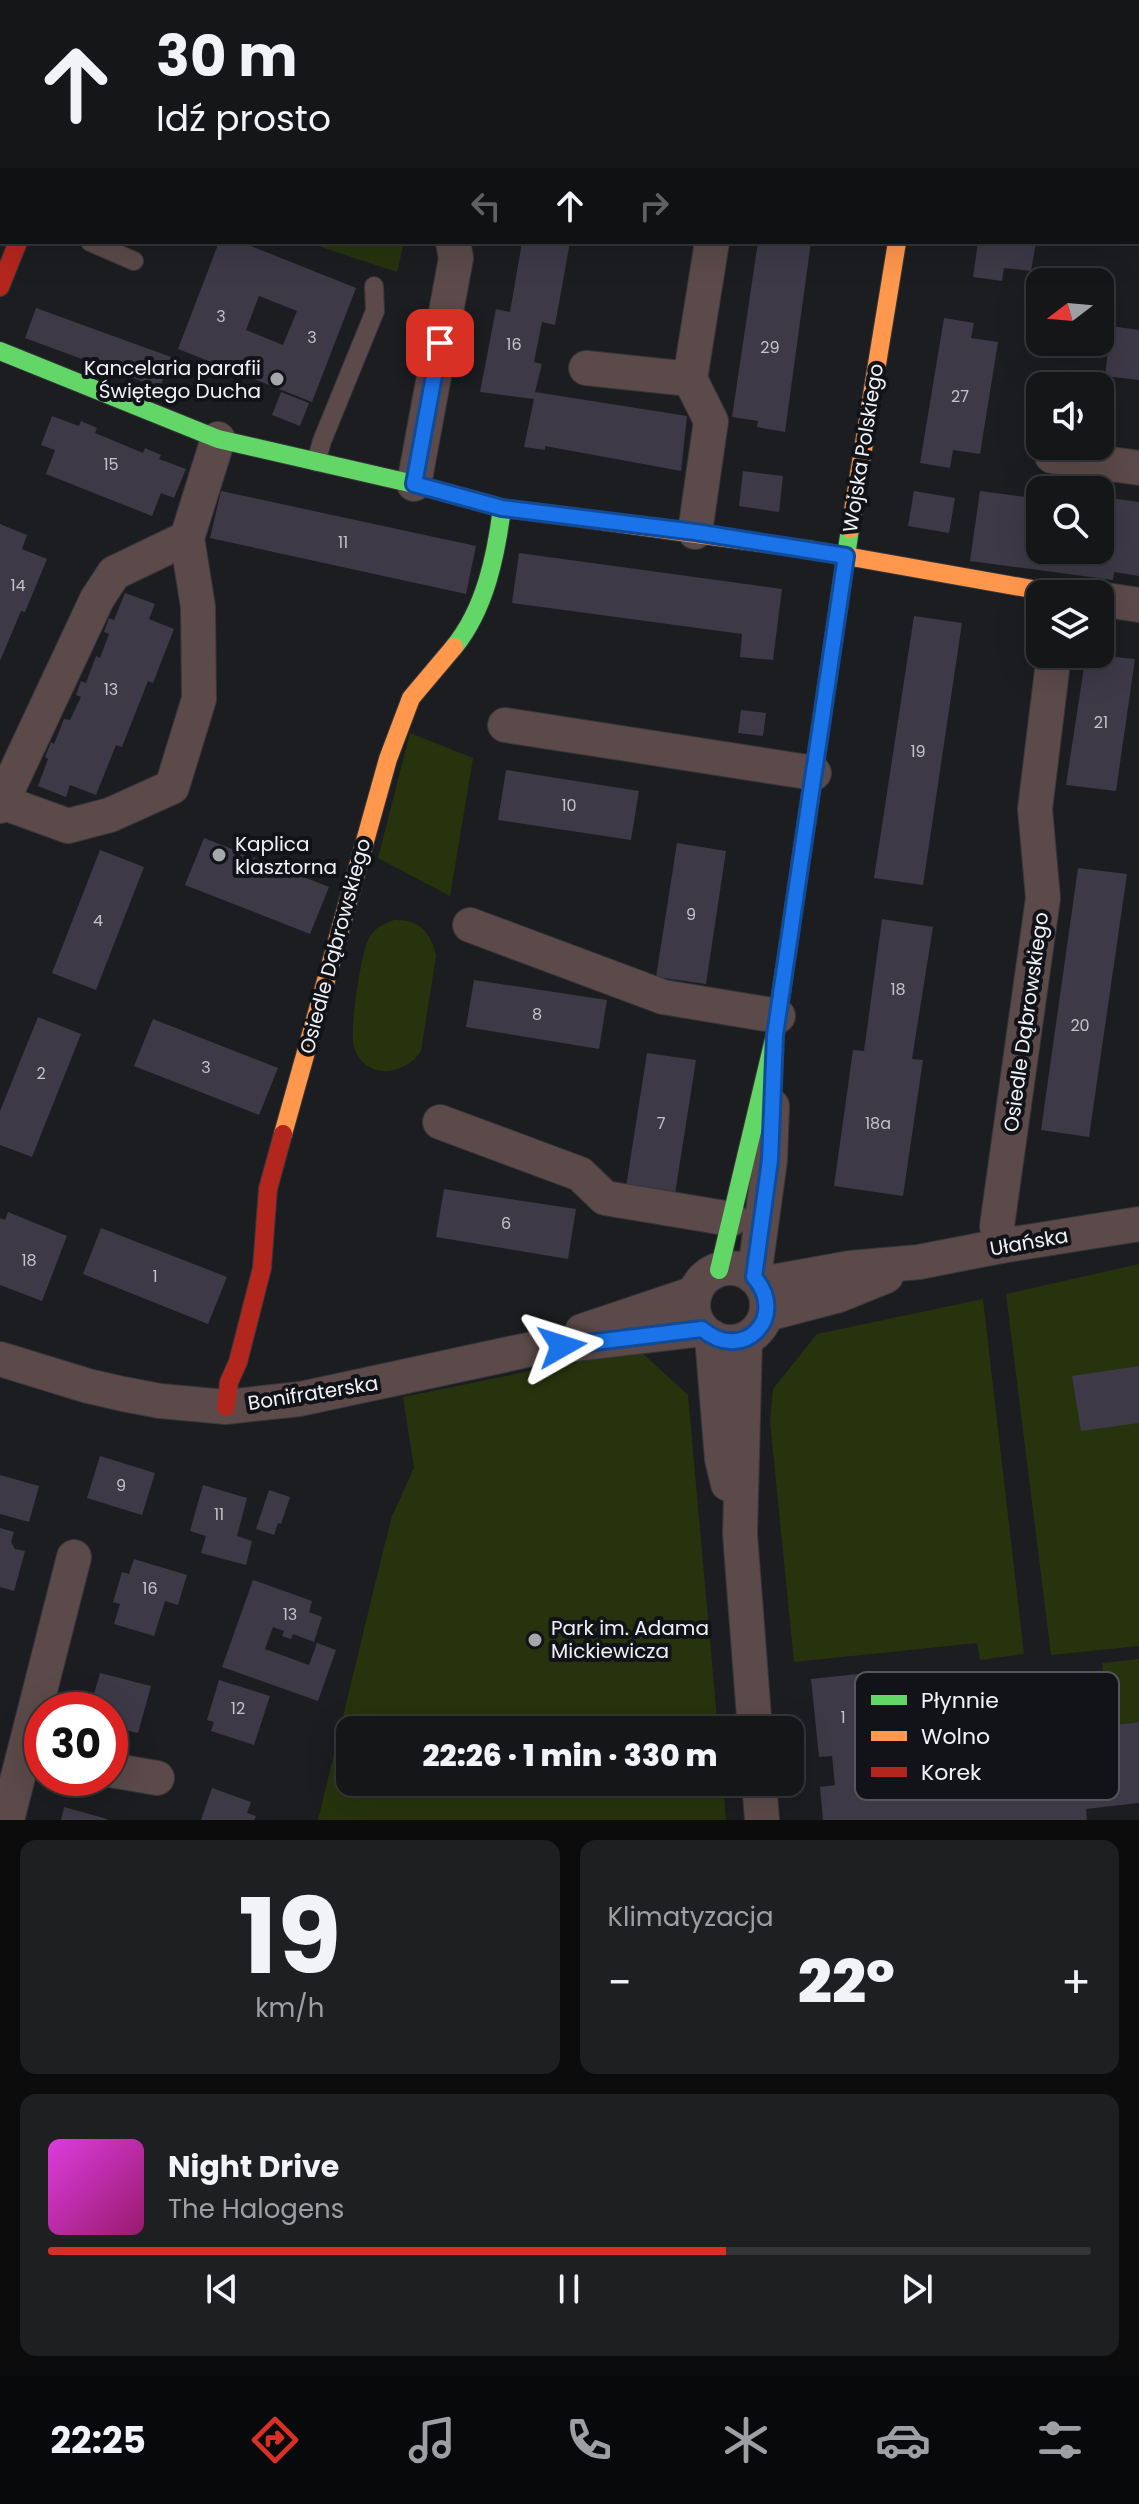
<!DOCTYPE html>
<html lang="pl">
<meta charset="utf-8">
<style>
:root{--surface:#151618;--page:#1e1f21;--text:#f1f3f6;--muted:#9d9fa2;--line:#343537;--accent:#d93025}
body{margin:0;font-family:Poppins,sans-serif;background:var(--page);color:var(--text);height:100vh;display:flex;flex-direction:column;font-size:30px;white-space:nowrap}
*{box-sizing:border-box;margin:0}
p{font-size:26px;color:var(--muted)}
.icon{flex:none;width:44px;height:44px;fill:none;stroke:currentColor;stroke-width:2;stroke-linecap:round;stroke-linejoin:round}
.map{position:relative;height:1820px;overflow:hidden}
.details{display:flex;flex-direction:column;gap:20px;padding:20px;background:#0c0c0d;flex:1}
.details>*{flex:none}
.banner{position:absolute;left:0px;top:0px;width:1140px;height:244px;box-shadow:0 8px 32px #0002,0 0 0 2px var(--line);background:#151618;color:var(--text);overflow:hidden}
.needle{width:52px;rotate:254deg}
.controls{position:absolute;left:1026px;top:268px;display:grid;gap:16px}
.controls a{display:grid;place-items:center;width:88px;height:88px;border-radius:16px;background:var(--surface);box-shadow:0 8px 32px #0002,0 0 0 2px var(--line);font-size:40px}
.speed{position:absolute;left:24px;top:1692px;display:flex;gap:16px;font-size:40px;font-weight:700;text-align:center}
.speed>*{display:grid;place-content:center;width:104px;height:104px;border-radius:50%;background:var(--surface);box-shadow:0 8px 32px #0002,0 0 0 2px var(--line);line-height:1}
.speed .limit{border:12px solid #d22;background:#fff;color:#111}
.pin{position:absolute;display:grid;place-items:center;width:68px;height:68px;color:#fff;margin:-34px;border-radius:16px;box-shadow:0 4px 12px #0006}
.me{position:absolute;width:88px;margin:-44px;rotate:84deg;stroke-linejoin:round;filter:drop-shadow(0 0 6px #0008)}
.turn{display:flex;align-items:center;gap:28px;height:168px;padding:0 24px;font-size:36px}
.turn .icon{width:104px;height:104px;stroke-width:2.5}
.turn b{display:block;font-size:56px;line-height:68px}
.lanes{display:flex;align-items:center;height:76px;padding:0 24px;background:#0003;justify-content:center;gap:40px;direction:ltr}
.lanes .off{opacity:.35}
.big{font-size:60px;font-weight:800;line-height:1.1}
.details .widget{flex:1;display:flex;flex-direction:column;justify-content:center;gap:12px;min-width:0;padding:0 28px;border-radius:16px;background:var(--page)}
.details .dial{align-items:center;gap:0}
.dial b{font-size:104px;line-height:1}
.song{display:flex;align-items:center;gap:24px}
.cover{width:96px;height:96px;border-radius:12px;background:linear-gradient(135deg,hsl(300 70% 55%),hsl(320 70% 35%))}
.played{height:8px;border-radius:4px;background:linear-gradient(90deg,var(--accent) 65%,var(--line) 65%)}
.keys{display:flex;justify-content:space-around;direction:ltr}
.heat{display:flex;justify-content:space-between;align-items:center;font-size:44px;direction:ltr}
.details .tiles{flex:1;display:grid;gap:20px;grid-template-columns:1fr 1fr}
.widget:last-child{grid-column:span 2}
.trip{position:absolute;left:336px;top:1716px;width:468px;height:80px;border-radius:16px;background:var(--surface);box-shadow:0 8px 32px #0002,0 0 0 2px var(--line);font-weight:800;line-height:80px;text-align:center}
.tabs{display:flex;height:128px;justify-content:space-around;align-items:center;background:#08090a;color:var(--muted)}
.tabs .icon{width:56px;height:56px}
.tabs .selected{color:var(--accent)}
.tabs b{font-size:36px;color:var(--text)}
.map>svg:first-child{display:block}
.green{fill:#27330d}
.building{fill:#3d3947;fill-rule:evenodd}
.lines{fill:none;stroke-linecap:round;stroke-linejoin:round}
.lane-casing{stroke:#363739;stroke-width:20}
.street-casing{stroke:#363739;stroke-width:36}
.fast-casing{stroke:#363739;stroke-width:20}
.slow-casing{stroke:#363739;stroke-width:20}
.jam-casing{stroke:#363739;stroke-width:20}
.lane{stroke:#5b4a49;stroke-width:18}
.street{stroke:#5b4a49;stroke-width:34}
.fast{stroke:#63d668;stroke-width:18}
.slow{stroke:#ff974d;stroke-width:18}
.jam{stroke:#b3261e;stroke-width:18}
.route-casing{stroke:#114b97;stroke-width:20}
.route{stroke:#1a73e8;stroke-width:14}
.poi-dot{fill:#a6a7ab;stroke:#111318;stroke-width:3}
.labels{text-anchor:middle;stroke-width:8;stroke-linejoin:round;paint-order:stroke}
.number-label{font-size:16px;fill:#c3c4ca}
.poi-label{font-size:20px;fill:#f0f2f6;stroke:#111318;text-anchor:start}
.street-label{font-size:20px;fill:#f0f2f6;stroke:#111318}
.key{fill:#111318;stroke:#54565b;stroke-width:2}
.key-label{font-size:22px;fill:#f0f2f6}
</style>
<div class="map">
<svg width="1139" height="1820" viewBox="0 0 1139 1820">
<rect width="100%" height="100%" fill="#1c1d20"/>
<g class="green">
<polygon points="306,242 404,242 397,272"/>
<polygon points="410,733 473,758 450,896 378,858"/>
<path d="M394,920C419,919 431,932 436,956L421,1051C405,1076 365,1081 354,1047C349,1032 361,952 369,938C374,928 384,924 394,920Z"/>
<polygon points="1139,1264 1139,1646 1051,1655 1006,1294"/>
<polygon points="983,1299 1024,1654 980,1660 977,1643 794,1662 770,1421 773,1389 817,1334"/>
<polygon points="638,1349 688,1395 718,1730 350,1730 350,1782 723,1782 726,1820 318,1820 383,1551 392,1516 414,1468 403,1397"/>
<polygon points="1139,1659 1139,1722 1108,1725 1102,1663"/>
</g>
<g class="building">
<path d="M219,242H241L356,288L312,402L178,349ZM259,296L297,311L283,345L246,330Z"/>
<polygon points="522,242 570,242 555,325 542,322 534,362 542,364 535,392 687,416 681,471 545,446 545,450 524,447 534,399 480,392 496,309 510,312"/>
<polygon points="758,242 811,242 785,432 757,427 758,421 732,417"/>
<polygon points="978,242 1036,242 1031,271 1004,268 1002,281 973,277"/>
<polygon points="36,308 171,357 160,388 25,338"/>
<polygon points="944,318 974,323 971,338 998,342 980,454 953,450 950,468 920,463"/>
<polygon points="1111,326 1139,330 1139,380 1105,376"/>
<polygon points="281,392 309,403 300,426 272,415"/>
<polygon points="52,416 79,426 81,421 97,428 95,433 143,453 145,448 161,455 159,459 186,469 174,498 161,493 152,516 46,474 55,450 41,445"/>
<polygon points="743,471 783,476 779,512 739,506"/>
<polygon points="221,491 476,546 466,594 210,538"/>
<polygon points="914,491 955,498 949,533 908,526"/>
<polygon points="980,491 1040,499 1040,550 1100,550 1100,507 1109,509 1110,498 1139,502 1139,576 1114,572 1113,580 970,561"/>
<polygon points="0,524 27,535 22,549 47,559 25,612 21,611 0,661"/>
<polygon points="519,553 782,589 773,660 740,657 742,634 512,603"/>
<polygon points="125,593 155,604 149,619 174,629 153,683 148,681 122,747 116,745 96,795 70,785 66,797 38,786 48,759 45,757 51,742 54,744 64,719 70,720 81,697 76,695 81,681 86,683 96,656 100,658 109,634 104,632 109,618 114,620"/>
<polygon points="914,616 962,623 923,885 874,878"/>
<polygon points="1086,654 1135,659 1116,791 1066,785"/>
<polygon points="741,710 766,713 763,736 738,733"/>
<polygon points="506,770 639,791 631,840 498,820"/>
<polygon points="204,838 329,887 310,934 185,885"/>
<polygon points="677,843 726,851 706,984 656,977"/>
<polygon points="100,850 144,867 96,990 52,973"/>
<polygon points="1078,868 1127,874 1089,1137 1041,1130"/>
<polygon points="882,919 933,927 912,1059 923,1060 903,1196 834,1186 853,1050 864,1051"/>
<polygon points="474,980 607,1000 599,1049 466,1027"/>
<polygon points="38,1017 81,1034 32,1157 0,1145 0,1111"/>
<polygon points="153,1019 278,1068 259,1115 134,1066"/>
<polygon points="647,1053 696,1060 675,1194 626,1187"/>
<polygon points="444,1189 576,1209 568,1259 436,1237"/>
<polygon points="8,1212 67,1236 42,1301 0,1285 0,1218 5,1220"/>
<polygon points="101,1228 227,1277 208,1324 83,1274"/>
<polygon points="1139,1366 1139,1423 1081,1431 1072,1376"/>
<polygon points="100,1456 155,1473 142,1515 87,1498"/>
<polygon points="0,1475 39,1486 29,1522 0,1514"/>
<polygon points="203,1485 247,1498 237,1536 252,1541 246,1565 201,1553 206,1536 190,1531"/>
<polygon points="269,1490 290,1497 281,1524 278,1523 274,1535 256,1529"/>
<polygon points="0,1528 14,1532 11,1542 15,1549 25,1551 14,1591 0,1587"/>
<polygon points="134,1559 187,1575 178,1605 165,1601 154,1636 114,1624 120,1604 113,1602 122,1572 129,1574"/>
<polygon points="253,1580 312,1601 309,1612 322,1617 314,1642 293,1634 291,1639 282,1636 284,1631 273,1627 265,1649 309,1665 317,1643 336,1650 318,1701 222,1667"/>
<polygon points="100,1673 151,1686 138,1733 110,1726 109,1705 92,1701"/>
<polygon points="867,1673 877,1780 1056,1763 1056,1767 1081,1764 1077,1729 1139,1722 1139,1803 1086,1809 1087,1820 823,1820 820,1787 835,1785 832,1756 819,1757 811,1679"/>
<polygon points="219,1680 270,1696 254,1745 211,1731 214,1722 207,1720"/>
<polygon points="212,1788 251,1802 247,1813 256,1816 254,1820 201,1820"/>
<polygon points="64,1807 107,1819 107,1820 61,1820"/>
</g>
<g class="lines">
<defs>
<g id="lane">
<polyline points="90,242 134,261"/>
<polyline points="316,462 322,441 375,311 374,286"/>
</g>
<g id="street">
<polyline points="501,2 501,0"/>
<polyline points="934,2 934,0"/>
<polyline points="586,368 690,379"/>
<polyline points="1052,456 1139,468"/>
<polyline points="414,484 456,258 453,242"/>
<polyline points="695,532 711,421 690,379 712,242"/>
<polyline points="1100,599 1139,605"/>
<polyline points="505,725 814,773"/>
<polyline points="2,802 68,826 110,815 172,787 199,699 198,607 187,538"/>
<polyline points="0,806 97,599 114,573 187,538 218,439"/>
<polyline points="470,925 663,997 778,1016"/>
<polyline points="440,1122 580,1174 605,1198 731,1219"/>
<polyline points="1001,1246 997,1226 1043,898 1035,809 1054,654"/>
<circle cx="730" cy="1305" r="37"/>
<polyline points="754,1277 770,1160 772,1106"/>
<polyline points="761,1284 850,1268 919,1262 1001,1246 1139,1224"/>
<polyline points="767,1314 839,1295 886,1276"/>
<polyline points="582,1331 695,1293"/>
<polyline points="712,1337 722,1459 728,1484"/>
<polyline points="745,1339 740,1534 755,1730"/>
<polyline points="0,1359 88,1386 123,1394 160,1401 226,1407 300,1399 532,1349 702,1329"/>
<polyline points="110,1770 157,1778"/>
<polyline points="759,1782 762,1820"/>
<polyline points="7,1820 74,1557"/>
</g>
<g id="fast">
<polyline points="114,2 115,0"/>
<polyline points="0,351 218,439 414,484 502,508 573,517"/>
<path d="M454,647C485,609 496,556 502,508"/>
<polyline points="719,1270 775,1035 850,529"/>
</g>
<g id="slow">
<polyline points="573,517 812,550 1060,594"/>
<polyline points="850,529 897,242"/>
<polyline points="283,1134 388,759 411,698 454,647"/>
</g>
<g id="jam">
<polyline points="0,287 18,242"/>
<polyline points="226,1407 229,1382 238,1362 262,1268 268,1189 283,1134"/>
</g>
</defs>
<use href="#lane" class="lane-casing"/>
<use href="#street" class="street-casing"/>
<use href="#fast" class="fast-casing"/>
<use href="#slow" class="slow-casing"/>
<use href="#jam" class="jam-casing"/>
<use href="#lane" class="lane"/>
<use href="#street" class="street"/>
<use href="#fast" class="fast"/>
<use href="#slow" class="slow"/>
<use href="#jam" class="jam"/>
</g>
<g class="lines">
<defs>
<path id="route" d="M440,343L414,484L502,508L695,532L846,556L775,1035L770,1160L754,1277C789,1317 743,1364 702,1329L562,1346"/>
</defs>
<use href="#route" class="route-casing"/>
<use href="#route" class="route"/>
</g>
<g class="poi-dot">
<circle cx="277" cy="379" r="8"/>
<circle cx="219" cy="855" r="8"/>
<circle cx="535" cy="1640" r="8"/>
</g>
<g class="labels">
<g class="number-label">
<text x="221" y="322">3</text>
<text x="312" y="343">3</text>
<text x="514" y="350">16</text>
<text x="770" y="353">29</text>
<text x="960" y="402">27</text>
<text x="111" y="470">15</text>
<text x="343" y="548">11</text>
<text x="18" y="591">14</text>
<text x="111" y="695">13</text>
<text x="1101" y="728">21</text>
<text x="918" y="757">19</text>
<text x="569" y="811">10</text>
<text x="691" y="920">9</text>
<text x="98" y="926">4</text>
<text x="898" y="995">18</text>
<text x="537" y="1020">8</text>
<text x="1080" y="1031">20</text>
<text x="206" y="1073">3</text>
<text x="41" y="1079">2</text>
<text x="661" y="1129">7</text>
<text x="878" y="1129">18a</text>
<text x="506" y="1229">6</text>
<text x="29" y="1266">18</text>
<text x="155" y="1282">1</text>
<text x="121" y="1491">9</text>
<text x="219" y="1520">11</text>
<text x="150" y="1594">16</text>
<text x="290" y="1620">13</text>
<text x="238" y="1714">12</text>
<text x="843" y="1723">1</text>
</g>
<g class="poi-label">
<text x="261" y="375" text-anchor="end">Kancelaria parafii<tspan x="261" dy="23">Świętego Ducha</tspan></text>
<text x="235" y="851">Kaplica<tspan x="235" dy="23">klasztorna</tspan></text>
<text x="551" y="1635">Park im. Adama<tspan x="551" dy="23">Mickiewicza</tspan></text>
</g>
<g class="street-label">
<text transform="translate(863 448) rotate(-81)" y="7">Wojska Polskiego</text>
<text transform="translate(335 946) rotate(-75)" y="7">Osiedle Dąbrowskiego</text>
<text transform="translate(1026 1022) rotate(-82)" y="7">Osiedle Dąbrowskiego</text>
<text transform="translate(1029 1242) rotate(-10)" y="7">Ułańska</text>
<text transform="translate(313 1393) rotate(-9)" y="7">Bonifraterska</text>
</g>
</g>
<rect x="855" y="1672" width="264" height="128" rx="12" class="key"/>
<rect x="871" y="1695" width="36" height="10" fill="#63d668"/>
<rect x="871" y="1731" width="36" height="10" fill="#ff974d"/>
<rect x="871" y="1767" width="36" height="10" fill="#b3261e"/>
<g class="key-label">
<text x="921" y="1708">Płynnie</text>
<text x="921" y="1744">Wolno</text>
<text x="921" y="1780">Korek</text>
</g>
</svg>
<div class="controls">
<a><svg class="needle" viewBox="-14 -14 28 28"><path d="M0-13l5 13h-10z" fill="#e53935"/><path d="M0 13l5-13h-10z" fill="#9d9fa2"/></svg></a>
<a><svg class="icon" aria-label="sound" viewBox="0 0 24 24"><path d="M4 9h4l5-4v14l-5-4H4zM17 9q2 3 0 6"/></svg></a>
<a><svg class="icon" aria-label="search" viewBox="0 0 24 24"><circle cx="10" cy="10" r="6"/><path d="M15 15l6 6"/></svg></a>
<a><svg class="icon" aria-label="layers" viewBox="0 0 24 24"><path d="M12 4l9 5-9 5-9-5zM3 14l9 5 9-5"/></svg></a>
</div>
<div class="speed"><div class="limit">30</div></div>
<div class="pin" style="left:440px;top:343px;background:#d93025"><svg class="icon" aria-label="arrive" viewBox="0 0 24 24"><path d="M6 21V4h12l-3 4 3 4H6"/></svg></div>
<svg class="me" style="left:562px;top:1346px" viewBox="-20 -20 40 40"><path d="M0-17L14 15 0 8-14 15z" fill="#1a73e8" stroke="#fff" stroke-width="4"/></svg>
<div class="trip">22:26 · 1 min · 330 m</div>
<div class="banner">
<div class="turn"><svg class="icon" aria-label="ahead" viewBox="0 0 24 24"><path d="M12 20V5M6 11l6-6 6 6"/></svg><div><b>30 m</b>Idź prosto</div></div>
<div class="lanes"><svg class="icon off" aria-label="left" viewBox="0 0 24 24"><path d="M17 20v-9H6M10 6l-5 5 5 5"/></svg><svg class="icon" aria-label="ahead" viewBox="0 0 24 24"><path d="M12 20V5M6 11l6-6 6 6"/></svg><svg class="icon off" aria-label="right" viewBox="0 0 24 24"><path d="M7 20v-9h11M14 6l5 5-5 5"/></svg></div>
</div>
</div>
<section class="details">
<div class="tiles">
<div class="widget dial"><b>19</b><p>km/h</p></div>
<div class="widget"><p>Klimatyzacja</p>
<div class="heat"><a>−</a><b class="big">22°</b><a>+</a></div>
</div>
<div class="widget">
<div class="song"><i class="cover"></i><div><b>Night Drive</b><p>The Halogens</p></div></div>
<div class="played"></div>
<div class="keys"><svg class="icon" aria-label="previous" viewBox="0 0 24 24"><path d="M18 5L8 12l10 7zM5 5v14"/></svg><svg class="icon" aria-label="pause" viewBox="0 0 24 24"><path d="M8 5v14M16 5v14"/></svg><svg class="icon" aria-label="next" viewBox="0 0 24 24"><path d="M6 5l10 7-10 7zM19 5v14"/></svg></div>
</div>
</div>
</section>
<nav class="tabs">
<b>22:25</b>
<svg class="icon selected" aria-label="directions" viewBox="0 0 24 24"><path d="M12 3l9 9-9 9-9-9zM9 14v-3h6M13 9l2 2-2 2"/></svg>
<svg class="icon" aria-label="music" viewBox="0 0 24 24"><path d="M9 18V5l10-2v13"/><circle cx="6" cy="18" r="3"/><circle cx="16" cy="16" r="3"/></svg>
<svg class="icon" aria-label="phone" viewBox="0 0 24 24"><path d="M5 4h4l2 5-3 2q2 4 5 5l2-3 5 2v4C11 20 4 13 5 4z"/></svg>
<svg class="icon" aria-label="climate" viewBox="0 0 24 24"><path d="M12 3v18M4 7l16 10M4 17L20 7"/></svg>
<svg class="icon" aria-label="car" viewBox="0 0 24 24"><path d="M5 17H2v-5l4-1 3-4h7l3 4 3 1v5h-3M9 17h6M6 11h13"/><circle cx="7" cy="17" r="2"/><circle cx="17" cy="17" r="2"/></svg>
<svg class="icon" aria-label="filters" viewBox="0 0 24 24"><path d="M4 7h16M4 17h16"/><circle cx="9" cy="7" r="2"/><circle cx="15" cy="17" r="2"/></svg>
</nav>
